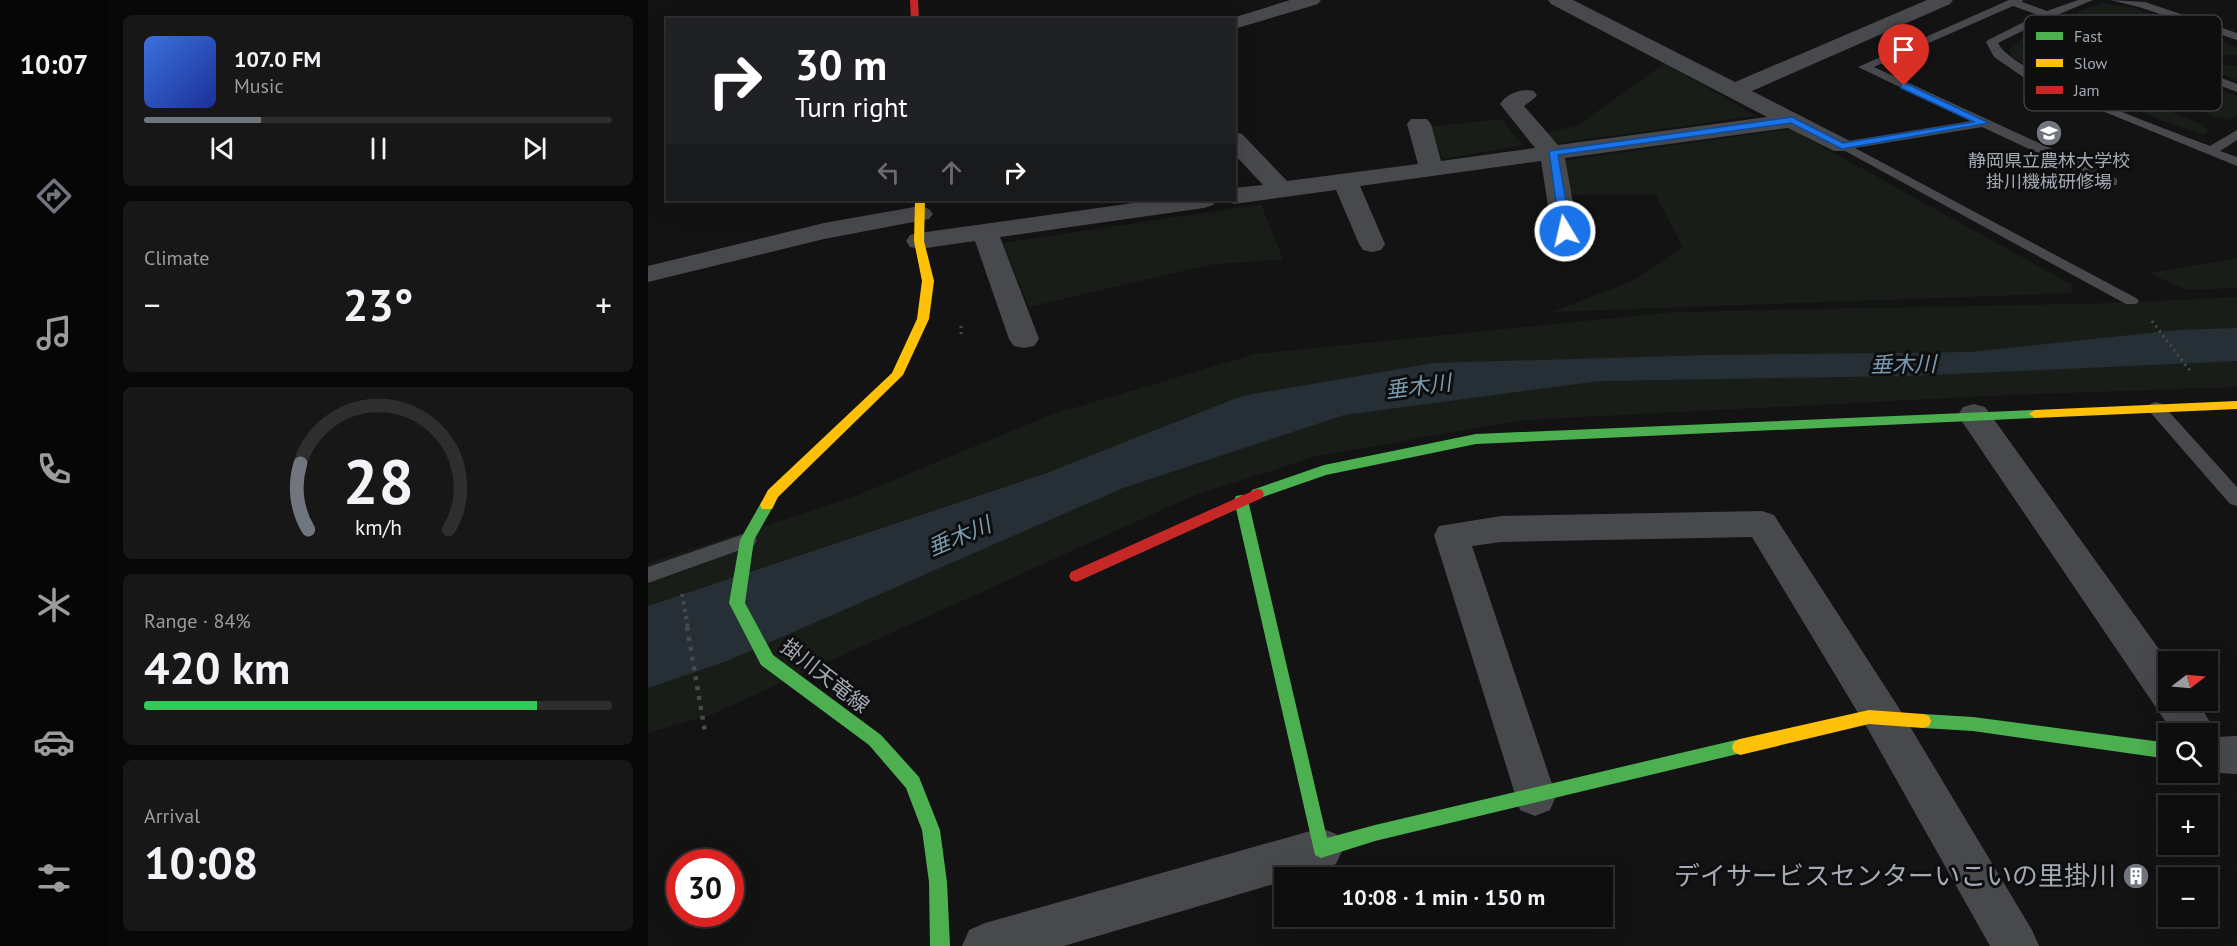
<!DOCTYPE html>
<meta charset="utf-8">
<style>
:root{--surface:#0e0e0f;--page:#171718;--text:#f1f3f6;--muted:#9b9c9e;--line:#2e2e2f;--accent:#71757d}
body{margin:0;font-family:"PT Sans","Noto Sans JP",sans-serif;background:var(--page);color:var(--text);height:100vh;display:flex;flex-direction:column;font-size:22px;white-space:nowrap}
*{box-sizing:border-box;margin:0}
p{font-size:20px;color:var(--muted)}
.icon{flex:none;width:33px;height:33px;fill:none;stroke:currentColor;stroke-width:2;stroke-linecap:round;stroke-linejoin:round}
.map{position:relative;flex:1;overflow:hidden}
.sheet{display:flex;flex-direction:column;gap:15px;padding:15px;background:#080808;width:540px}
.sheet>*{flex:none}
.banner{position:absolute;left:18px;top:18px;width:570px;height:183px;border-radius:0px;box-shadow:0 6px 24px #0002,0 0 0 2px var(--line);background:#202124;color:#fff;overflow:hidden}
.needle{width:39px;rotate:74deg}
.buttons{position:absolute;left:1510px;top:651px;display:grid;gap:12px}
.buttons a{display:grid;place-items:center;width:60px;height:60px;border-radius:0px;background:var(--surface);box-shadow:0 6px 24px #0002,0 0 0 2px var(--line);font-size:30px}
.speed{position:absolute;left:18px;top:849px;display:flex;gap:12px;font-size:30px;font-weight:700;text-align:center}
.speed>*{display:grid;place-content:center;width:78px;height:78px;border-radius:50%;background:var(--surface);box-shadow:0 6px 24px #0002,0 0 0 2px var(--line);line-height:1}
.speed .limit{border:9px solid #d22;background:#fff;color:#111}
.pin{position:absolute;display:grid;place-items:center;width:51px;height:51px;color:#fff;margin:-62px -26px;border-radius:50% 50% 50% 0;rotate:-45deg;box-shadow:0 0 6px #0007}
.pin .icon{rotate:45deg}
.me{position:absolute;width:66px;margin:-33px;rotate:351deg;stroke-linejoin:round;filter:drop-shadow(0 0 4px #0008)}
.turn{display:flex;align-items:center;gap:21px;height:126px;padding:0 30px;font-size:27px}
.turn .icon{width:78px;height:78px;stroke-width:2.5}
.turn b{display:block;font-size:42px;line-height:51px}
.lanes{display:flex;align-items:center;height:57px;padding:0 30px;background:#0003;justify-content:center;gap:30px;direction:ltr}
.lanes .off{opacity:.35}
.big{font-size:45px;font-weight:800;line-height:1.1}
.sheet .card{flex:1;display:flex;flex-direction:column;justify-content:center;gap:9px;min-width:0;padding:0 21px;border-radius:9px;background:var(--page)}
.sheet .dial{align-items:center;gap:0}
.dial svg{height:156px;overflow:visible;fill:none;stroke:var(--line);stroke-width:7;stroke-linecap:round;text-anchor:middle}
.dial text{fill:var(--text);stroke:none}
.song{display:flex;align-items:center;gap:18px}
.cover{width:72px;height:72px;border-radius:9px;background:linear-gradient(135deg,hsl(220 70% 55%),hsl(230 70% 35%))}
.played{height:6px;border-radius:3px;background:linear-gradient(90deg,var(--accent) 25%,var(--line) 25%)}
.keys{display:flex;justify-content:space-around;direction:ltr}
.heat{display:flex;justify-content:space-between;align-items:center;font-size:33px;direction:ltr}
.charge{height:9px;border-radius:4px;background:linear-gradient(90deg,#34c759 84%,var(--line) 0)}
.trip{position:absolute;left:626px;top:867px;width:339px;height:60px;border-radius:0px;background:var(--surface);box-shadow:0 6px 24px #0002,0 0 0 2px var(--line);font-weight:800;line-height:60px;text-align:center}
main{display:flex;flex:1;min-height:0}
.tabs{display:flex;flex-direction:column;width:108px;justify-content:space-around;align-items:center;background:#060606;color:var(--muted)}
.tabs .icon{width:42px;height:42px}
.tabs .active{color:var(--accent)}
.tabs b{font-size:27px;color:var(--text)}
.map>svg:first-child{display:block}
.green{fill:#181d18}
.water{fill:#262f35}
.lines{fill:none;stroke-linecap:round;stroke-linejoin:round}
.path-far2{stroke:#494a4e;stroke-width:3;stroke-dasharray:2 4;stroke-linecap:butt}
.path-far1{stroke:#494a4e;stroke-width:4;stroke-dasharray:3 4.5;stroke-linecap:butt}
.path{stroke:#494a4e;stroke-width:4.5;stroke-dasharray:4 6;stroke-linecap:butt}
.lane{fill:#47494c;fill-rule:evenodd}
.street{fill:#47494c;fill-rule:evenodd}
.fast{fill:#4caf50;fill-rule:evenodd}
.slow{fill:#ffc107;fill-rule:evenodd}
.jam{fill:#c62828;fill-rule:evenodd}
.route{fill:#1a73e8;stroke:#114b97;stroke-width:1.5}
.labels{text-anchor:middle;stroke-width:6;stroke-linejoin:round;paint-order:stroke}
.far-poi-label{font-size:18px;fill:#a3aab5;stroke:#0e0e0f}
.street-label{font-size:21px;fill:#a3aab5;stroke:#0e0e0f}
.water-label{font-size:22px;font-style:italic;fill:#799bb2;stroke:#0e0e0f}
.near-poi-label{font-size:26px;fill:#a3aab5;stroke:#0e0e0f;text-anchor:end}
.key{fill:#0e0e0f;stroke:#3b3d41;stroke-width:1.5}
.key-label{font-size:16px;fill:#a3aab5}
</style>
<main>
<nav class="tabs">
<b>10:07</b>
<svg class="icon active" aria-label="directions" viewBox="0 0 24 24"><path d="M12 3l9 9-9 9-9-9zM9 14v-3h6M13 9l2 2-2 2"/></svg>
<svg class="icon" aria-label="music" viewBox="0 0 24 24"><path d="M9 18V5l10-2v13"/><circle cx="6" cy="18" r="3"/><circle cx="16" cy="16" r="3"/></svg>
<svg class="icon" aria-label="phone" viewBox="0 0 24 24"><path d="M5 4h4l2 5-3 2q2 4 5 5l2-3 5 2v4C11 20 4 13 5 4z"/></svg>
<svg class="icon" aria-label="climate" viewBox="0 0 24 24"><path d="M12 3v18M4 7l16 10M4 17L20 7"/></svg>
<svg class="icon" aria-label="car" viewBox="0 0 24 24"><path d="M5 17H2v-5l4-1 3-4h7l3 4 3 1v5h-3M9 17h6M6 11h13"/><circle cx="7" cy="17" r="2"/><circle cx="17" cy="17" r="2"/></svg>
<svg class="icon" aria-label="filters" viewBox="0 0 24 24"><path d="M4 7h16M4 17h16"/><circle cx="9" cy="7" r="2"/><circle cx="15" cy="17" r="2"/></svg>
</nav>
<section class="sheet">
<div class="card">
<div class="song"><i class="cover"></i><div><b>107.0 FM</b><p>Music</p></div></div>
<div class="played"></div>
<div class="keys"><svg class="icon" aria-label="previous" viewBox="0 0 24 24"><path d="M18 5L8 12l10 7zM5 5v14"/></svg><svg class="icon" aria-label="pause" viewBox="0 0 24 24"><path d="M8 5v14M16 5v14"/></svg><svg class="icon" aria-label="next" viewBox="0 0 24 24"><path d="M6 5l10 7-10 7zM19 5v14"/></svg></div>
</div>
<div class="card"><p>Climate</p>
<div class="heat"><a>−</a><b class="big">23°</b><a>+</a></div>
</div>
<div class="card dial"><svg viewBox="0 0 100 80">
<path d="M14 69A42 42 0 1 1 86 69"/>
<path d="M14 69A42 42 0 0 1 10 35" stroke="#71757d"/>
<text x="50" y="56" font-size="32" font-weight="700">28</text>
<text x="50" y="72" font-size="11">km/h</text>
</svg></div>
<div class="card"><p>Range · 84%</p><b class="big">420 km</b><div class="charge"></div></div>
<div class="card"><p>Arrival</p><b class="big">10:08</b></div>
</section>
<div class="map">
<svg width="1589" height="946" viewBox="0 0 1589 946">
<rect width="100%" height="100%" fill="#131314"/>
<g class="green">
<path d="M1456,3L1483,7L1581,44L1589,48V55C1580,55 1570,55 1561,53C1542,48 1529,27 1509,23C1477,17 1459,39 1429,17V12Z"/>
<path d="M1493,31C1515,33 1518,39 1534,51C1547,61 1573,66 1589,66V80L1475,37L1478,33Z"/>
<path d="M1391,34L1408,43L1389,53L1388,57L1417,70L1418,74C1400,82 1377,65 1362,55L1363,46L1375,38Z"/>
<path d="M1497,62L1589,96V115L1582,120C1566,118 1554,112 1541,103L1548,93C1532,74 1494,97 1472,75L1481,67Z"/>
<polygon points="1017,63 1108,116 911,143 896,133 929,126"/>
<polygon points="1451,86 1461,86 1553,124 1562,131 1555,135 1514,121 1447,90"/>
<polygon points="853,119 875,145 795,159 780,127"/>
<polygon points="1142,129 1423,284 1424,293 902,312 985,281 1035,248 1008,195 923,195 911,161"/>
<polygon points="613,204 635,259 560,265 381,307 355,243"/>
<polygon points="1589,258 1589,288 1538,290 1501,273"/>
<polygon points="1589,297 1589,387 1361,395 875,420 669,456 547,495 65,714 0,733 0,563 200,499 402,415 607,354 1025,312 1466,303"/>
</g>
<polygon class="water" points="1589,328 1589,361 1261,376 952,381 696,415 475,488 79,661 0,688 0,606 396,474 594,396 786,363 1061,355 1322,352 1530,330"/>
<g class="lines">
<g class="path-far2">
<polyline points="1504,321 1543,372"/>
<polyline points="313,326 313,338"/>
</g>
<polyline class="path-far1" points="34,594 40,628"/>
<polyline class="path" points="39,627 57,732"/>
<g class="lane">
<path d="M1361,0H1375L1374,2L1399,11L1430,0H1445L1409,15L1589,84V92L1399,19L1350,43C1365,75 1522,130 1562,146L1589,130V140L1572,151L1589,157V166L1381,81L1346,57L1338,42L1340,40L1390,15L1365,6L1226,67L1469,179V185H1459L1334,127L1207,148L1488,298L1491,301L1488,304H1478L1188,146L1194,142L1323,121L1210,67Z"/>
<polygon points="1462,0 1497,2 1589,33 1589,40 1491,7"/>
<polygon points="1508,402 1514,404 1589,487 1589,506 1582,504 1502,412 1500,408 1502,404"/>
<polygon points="99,533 106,535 109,540 106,545 0,583 0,567"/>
</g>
<g class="street">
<polygon points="642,0 673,0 670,4 586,29 586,20 578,20"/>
<path d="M900,0H925L1087,82L1279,0H1305L1302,4L1104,91L1202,141L1206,146L1202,151H1186L1140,128L917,158L930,231L926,237L917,239L908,237L904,231L893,161L712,186L737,244L733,250L724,252L715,250L711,244L688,190L586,204L576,200H586V188L615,185L586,154V132L594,134L639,181L770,164L759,124L763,119H779L783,124L793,161L887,148L852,104C859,93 874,88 886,91L889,96L876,106L910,145L1119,117L903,4Z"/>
<polygon points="507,200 569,200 565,205 556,208 352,237 391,339 386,346 376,348 366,346 361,339 327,241 271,249 262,247 258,241 262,235 271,233"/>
<polygon points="272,206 281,209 285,214 281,219 176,239 0,282 0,266 176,223"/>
<polygon points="1326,404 1337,407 1521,663 1521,700 1549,700 1569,734 1568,737 1589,736 1589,774 1554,772 1560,772 1560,734 1526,734 1315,423 1310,415 1315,407"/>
<polygon points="1114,511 1126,515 1249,705 1384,930 1391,946 1342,946 1221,731 1104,537 853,542 824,546 908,796 902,810 887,816 872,810 786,535 791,526 853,516"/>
<path d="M673,828L688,834L695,849L688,864C671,871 655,878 636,878V881L416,946H314L321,930L337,923Z"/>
</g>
<g class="fast">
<polygon points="1387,410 1393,414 1387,418 828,444 678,475 609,499 604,498 602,494 604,490 676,465 828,434"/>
<polygon points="593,495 598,496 600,500 679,838 727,825 1092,739 1098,742 1100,747 1098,752 727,841 673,858 667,855 586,500 588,496"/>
<polygon points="119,500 124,501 126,505 106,540 97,603 125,655 233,735 271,777 292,830 299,882 302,946 282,946 281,882 274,830 258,788 221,745 113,665 81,603 92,540 114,501"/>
<polygon points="1275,714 1325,717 1521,743 1521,759 1325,731 1275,728 1269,726 1267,721 1269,716"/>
</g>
<g class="slow">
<polygon points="267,200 277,200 276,241 286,281 281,319 255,375 130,497 124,509 114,509 112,505 120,490 244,373 269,319 274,281 266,241"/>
<polygon points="1589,401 1589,409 1387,418 1381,414 1387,410"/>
<polygon points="1221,710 1275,714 1281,716 1283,721 1281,726 1275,728 1221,724 1092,755 1086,752 1084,747 1086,742 1092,739"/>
</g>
<g class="jam">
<polygon points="262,0 270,0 271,20 263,20"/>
<polygon points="609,489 614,490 616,494 614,498 433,580 428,582 423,580 421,576 423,572"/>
</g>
</g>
<polygon class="route" points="1253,84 1259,84 1341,123 1194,149 1143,123 910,155 923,231 917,235 912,231 901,151 1144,117 1195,143 1326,122 1253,88"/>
<defs>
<symbol id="university-disc" viewBox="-11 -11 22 22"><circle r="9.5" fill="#71757d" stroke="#0e0e0f"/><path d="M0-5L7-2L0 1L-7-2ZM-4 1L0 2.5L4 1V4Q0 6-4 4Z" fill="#fff"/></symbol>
<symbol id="building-disc" viewBox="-11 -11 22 22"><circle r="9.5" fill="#71757d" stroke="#0e0e0f"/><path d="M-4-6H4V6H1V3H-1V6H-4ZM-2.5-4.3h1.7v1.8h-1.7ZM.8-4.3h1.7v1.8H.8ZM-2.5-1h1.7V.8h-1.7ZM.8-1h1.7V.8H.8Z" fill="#fff"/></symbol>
</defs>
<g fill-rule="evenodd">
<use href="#university-disc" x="1386" y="118" width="30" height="30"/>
<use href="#building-disc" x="1473" y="861" width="30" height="30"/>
</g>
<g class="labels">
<g class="far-poi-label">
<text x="1401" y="167">静岡県立農林大学校<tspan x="1401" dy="21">掛川機械研修場</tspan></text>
</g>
<g class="street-label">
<text transform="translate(177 676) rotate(38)" y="7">掛川天竜線</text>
</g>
<g class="water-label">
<text transform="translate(1255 364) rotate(-1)" y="8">垂木川</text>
<text transform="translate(770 386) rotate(-7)" y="8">垂木川</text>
<text transform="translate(311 536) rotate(-23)" y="8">垂木川</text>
</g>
<g class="near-poi-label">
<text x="1468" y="885">デイサービスセンターいこいの里掛川</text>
</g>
</g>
<rect x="1376" y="15" width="198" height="96" rx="9" class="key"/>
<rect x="1388" y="32" width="27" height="8" fill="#4caf50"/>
<rect x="1388" y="59" width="27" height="8" fill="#ffc107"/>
<rect x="1388" y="86" width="27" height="8" fill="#c62828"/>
<g class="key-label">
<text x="1426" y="42">Fast</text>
<text x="1426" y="69">Slow</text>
<text x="1426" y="96">Jam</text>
</g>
</svg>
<div class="buttons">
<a><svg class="needle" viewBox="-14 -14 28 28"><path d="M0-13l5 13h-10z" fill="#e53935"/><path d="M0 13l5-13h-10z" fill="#9b9c9e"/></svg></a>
<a><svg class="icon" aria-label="search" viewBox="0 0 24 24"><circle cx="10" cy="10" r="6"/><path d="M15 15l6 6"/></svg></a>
<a>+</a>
<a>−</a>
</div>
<div class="speed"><div class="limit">30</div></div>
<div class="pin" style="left:1256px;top:86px;background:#d93025"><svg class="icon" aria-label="arrive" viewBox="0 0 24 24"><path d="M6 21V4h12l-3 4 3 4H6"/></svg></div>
<svg class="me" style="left:917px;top:231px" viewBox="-20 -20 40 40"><circle r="17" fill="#1a73e8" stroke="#fff" stroke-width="3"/><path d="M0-11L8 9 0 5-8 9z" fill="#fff"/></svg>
<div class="trip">10:08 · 1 min · 150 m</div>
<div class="banner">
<div class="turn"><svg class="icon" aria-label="right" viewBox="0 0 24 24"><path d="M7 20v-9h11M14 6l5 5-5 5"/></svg><div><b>30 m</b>Turn right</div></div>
<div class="lanes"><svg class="icon off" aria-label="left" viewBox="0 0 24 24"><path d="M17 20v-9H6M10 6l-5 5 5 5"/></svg><svg class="icon off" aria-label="ahead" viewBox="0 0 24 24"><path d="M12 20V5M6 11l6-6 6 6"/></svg><svg class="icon" aria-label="right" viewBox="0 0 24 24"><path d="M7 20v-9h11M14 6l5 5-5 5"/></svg></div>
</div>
</div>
</main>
